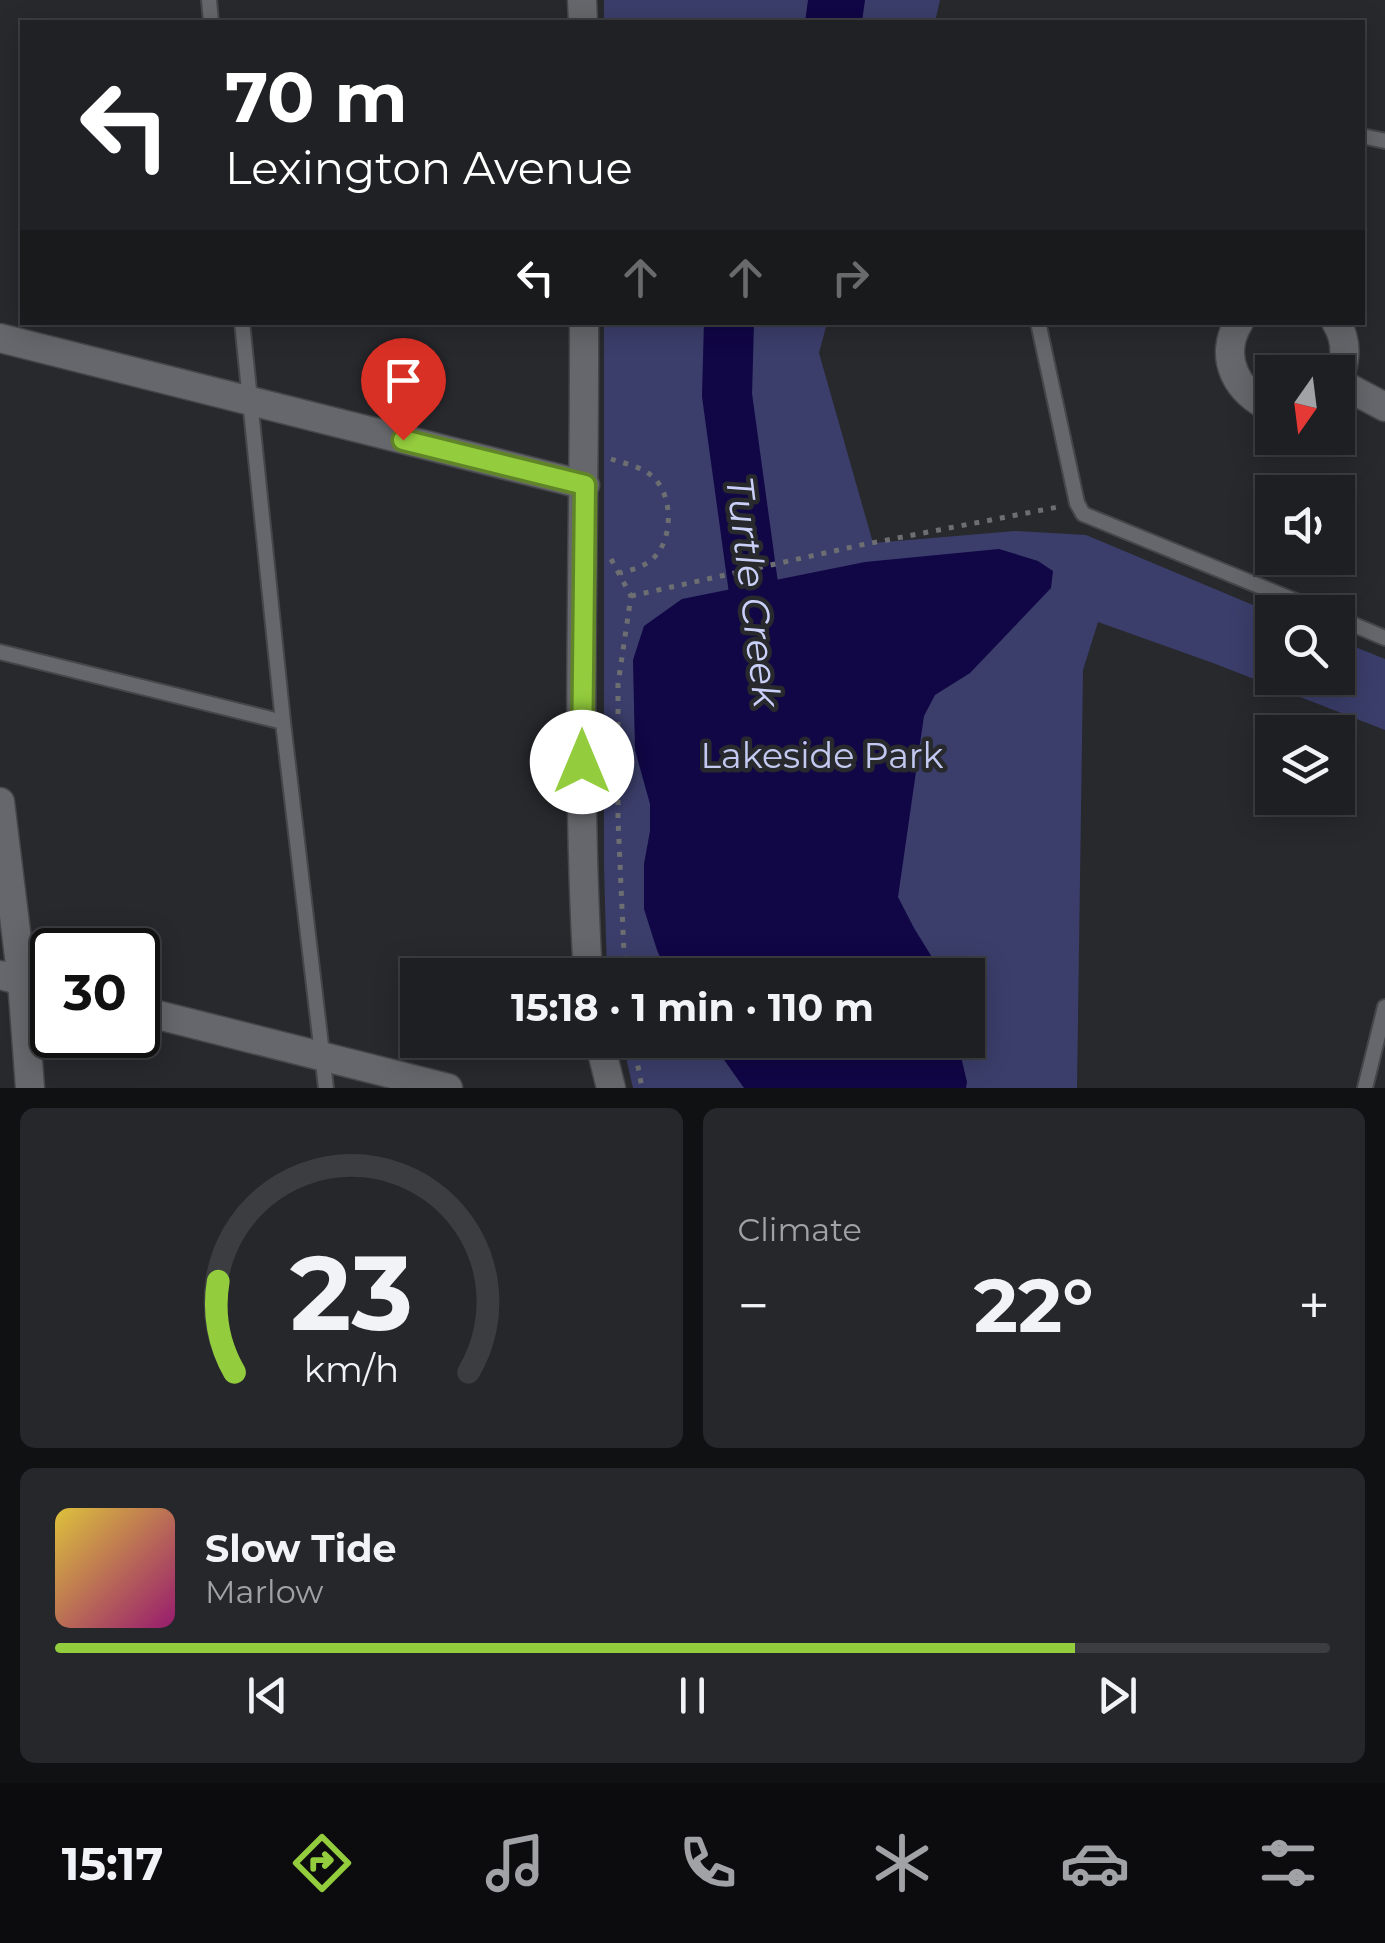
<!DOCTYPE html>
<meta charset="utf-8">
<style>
:root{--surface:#1e1f22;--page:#26272a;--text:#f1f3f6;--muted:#a1a2a5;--line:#3c3d40;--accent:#93cc3d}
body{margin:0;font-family:Montserrat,sans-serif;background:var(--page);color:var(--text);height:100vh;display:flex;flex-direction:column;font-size:38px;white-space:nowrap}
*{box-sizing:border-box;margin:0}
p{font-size:32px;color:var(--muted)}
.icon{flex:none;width:55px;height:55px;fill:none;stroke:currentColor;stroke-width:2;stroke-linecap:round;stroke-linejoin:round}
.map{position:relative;height:1088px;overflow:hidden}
.drawer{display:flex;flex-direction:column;gap:20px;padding:20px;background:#101113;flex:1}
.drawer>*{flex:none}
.banner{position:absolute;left:20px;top:20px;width:1345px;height:305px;border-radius:0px;box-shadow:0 5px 25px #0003,0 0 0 2px var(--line);background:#202124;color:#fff;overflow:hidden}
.needle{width:65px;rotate:194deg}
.controls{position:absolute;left:1255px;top:355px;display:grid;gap:20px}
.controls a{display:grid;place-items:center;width:100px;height:100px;border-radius:0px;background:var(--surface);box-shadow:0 5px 25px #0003,0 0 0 2px var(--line);font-size:50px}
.speed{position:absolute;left:30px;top:928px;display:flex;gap:20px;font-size:50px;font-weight:700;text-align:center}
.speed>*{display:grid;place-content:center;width:130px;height:130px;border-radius:50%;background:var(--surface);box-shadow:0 5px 25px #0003,0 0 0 2px var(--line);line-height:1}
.speed .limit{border:5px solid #111;border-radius:15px;background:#fff;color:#111}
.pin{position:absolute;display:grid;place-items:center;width:85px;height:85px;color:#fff;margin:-102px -42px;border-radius:50% 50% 50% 0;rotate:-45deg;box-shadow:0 0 10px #0007}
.pin .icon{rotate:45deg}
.me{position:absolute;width:110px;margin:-55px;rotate:0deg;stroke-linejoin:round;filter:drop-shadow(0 0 8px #0008)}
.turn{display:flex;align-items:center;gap:35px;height:210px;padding:0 40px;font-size:45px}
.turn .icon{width:130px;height:130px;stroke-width:2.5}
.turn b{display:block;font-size:70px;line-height:85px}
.lanes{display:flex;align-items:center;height:95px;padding:0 40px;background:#0003;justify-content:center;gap:50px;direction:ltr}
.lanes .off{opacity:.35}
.big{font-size:75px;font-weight:700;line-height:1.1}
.drawer .tile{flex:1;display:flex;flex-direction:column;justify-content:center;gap:15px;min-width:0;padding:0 35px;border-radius:15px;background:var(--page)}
.drawer .dial{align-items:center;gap:0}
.dial svg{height:260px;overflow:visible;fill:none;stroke:var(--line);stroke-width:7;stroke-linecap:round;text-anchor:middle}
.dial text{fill:var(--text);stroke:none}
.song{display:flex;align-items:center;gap:30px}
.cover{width:120px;height:120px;border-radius:15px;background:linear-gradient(135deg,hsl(50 70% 55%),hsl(320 70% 35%))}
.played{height:10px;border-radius:5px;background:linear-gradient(90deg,var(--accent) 80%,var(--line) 80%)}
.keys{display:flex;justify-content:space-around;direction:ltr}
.heat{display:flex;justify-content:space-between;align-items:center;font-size:55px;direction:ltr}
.drawer .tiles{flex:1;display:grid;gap:20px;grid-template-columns:1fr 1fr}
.tile:last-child{grid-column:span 2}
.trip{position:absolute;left:400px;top:958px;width:585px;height:100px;border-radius:0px;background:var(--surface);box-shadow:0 5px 25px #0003,0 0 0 2px var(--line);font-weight:700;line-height:100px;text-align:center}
.menu{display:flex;height:160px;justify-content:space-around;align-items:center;background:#0c0c0e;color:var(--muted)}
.menu .icon{width:70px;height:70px}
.menu .on{color:var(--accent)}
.menu b{font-size:45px;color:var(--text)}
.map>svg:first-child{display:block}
.green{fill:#3b3e6a}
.water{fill:#110646}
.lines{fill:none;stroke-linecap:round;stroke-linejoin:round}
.river{stroke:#110646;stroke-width:50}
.lane-casing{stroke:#454649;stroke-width:18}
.street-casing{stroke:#454649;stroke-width:31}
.path{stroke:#6d6e71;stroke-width:5;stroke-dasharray:5 8;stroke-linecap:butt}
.lane{stroke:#66676c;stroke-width:14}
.street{stroke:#66676c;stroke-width:28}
.route-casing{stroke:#608528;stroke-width:25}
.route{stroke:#93cc3d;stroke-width:18}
.labels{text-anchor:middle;stroke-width:9;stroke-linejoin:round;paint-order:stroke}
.park-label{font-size:35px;fill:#c3c9f0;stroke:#28292d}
.water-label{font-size:38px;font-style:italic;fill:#cad0f8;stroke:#28292d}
</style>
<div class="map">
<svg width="1385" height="1088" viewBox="0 0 1385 1088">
<rect width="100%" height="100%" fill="#28292d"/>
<g class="green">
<polygon points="604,0 940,0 935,22 604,22"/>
<polygon points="604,323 827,323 819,353 873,543 1015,531 1086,535 1272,613 1272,678 1338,678 1338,640 1385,659 1385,730 1213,663 1098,622 1083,670 1077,1088 633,1088 622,1040 968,1040 968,975 607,975 604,866"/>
</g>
<g class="water">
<polygon points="808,0 865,0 862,22 805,22"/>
<polygon points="999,549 1038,561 1053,571 1051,588 970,673 935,695 924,716 898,897 914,928 943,975 668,975 657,950 644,909 644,864 650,831 650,804 635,750 633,660 644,626 682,599 865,562"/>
<polygon points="710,1040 957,1040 967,1082 966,1088 744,1088"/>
</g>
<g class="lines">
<polyline class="river" points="729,322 727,395 762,650"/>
<defs>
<g id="lane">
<polyline points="209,0 211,22"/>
<polyline points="1362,136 1385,141"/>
<polyline points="242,322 283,722 326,1088"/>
<polyline points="1038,322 1077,503 1083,514 1323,612"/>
<polyline points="1338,618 1385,638"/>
<polyline points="0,652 283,722"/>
<polyline points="1365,1088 1385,1007"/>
</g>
<g id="street">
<polyline points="582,0 583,22"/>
<path d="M584,322C585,540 575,758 588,975"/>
<path d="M1239,322C1217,358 1238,394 1272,408"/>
<path d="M1336,322C1348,342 1346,360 1338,381"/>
<polyline points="0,338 585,485"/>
<polyline points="1338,382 1385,407"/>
<polyline points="0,802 22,981 30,1088"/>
<polyline points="0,975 52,989"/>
<polyline points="138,1010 448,1088"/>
<polyline points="599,1040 611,1088"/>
</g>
</defs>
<use href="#lane" class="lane-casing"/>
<use href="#street" class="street-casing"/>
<g class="path">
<path d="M611,459C626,464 644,467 655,479C674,499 673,544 650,561C641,568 630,570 620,573"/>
<polyline points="611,559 631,596 618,684 618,819 625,975"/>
<polyline points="631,596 861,545 1058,507"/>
<polyline points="633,1040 642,1088"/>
</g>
<use href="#lane" class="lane"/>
<use href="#street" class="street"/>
</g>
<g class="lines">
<defs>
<polyline id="route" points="403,440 585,485 582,762"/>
</defs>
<use href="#route" class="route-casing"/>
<use href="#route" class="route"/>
</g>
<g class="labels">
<g class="park-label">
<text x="822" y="768">Lakeside Park</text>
</g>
<g class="water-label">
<text transform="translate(753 592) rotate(83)" y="13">Turtle Creek</text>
</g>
</g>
</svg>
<div class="controls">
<a><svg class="needle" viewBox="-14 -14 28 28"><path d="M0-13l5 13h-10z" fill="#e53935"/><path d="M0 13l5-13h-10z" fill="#a1a2a5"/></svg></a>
<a><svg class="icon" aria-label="sound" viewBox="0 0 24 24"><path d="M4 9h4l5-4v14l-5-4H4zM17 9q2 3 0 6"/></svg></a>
<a><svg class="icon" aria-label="search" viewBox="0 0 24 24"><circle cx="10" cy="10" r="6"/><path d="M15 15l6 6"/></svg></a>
<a><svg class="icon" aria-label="layers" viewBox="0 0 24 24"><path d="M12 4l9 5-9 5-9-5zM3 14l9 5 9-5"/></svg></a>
</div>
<div class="speed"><div class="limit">30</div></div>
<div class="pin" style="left:403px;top:440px;background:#d93025"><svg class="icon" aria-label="arrive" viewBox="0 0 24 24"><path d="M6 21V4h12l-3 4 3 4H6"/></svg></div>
<svg class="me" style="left:582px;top:762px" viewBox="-20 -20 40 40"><circle r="19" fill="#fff"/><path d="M0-13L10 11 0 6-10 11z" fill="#93cc3d"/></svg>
<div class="trip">15:18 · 1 min · 110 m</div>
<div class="banner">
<div class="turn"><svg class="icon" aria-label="left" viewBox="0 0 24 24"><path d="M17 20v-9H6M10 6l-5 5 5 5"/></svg><div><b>70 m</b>Lexington Avenue</div></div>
<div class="lanes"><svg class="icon" aria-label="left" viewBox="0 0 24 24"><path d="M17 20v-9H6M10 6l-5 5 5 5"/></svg><svg class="icon off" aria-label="ahead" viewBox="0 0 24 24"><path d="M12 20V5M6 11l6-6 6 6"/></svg><svg class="icon off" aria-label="ahead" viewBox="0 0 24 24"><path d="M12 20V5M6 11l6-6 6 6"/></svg><svg class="icon off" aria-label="right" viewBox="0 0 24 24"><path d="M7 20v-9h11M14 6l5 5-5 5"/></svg></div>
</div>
</div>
<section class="drawer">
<div class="tiles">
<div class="tile dial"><svg viewBox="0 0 100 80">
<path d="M14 69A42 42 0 1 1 86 69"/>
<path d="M14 69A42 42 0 0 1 9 41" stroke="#93cc3d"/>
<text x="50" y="56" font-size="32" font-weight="700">23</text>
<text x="50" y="72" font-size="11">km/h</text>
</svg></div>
<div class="tile"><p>Climate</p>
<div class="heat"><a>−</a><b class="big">22°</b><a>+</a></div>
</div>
<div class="tile">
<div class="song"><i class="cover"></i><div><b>Slow Tide</b><p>Marlow</p></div></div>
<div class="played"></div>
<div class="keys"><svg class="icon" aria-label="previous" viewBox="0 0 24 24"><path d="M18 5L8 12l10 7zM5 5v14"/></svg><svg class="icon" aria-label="pause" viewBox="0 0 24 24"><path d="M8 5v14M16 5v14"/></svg><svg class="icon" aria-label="next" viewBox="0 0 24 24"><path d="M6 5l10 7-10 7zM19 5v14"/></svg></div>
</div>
</div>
</section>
<nav class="menu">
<b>15:17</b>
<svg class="icon on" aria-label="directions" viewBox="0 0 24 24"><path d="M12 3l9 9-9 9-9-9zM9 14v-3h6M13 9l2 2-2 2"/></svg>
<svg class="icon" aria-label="music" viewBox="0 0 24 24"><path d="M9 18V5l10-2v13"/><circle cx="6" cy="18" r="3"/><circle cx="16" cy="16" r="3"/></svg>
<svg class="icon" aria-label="phone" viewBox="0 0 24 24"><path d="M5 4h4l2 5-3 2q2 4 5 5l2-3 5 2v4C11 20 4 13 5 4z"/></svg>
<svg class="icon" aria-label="climate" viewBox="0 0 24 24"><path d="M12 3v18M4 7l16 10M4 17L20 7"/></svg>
<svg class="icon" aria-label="car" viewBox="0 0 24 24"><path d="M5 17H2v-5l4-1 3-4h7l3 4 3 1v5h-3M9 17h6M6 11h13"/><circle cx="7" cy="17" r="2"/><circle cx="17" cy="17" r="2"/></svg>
<svg class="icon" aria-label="filters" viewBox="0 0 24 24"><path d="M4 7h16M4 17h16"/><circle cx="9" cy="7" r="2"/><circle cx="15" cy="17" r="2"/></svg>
</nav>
